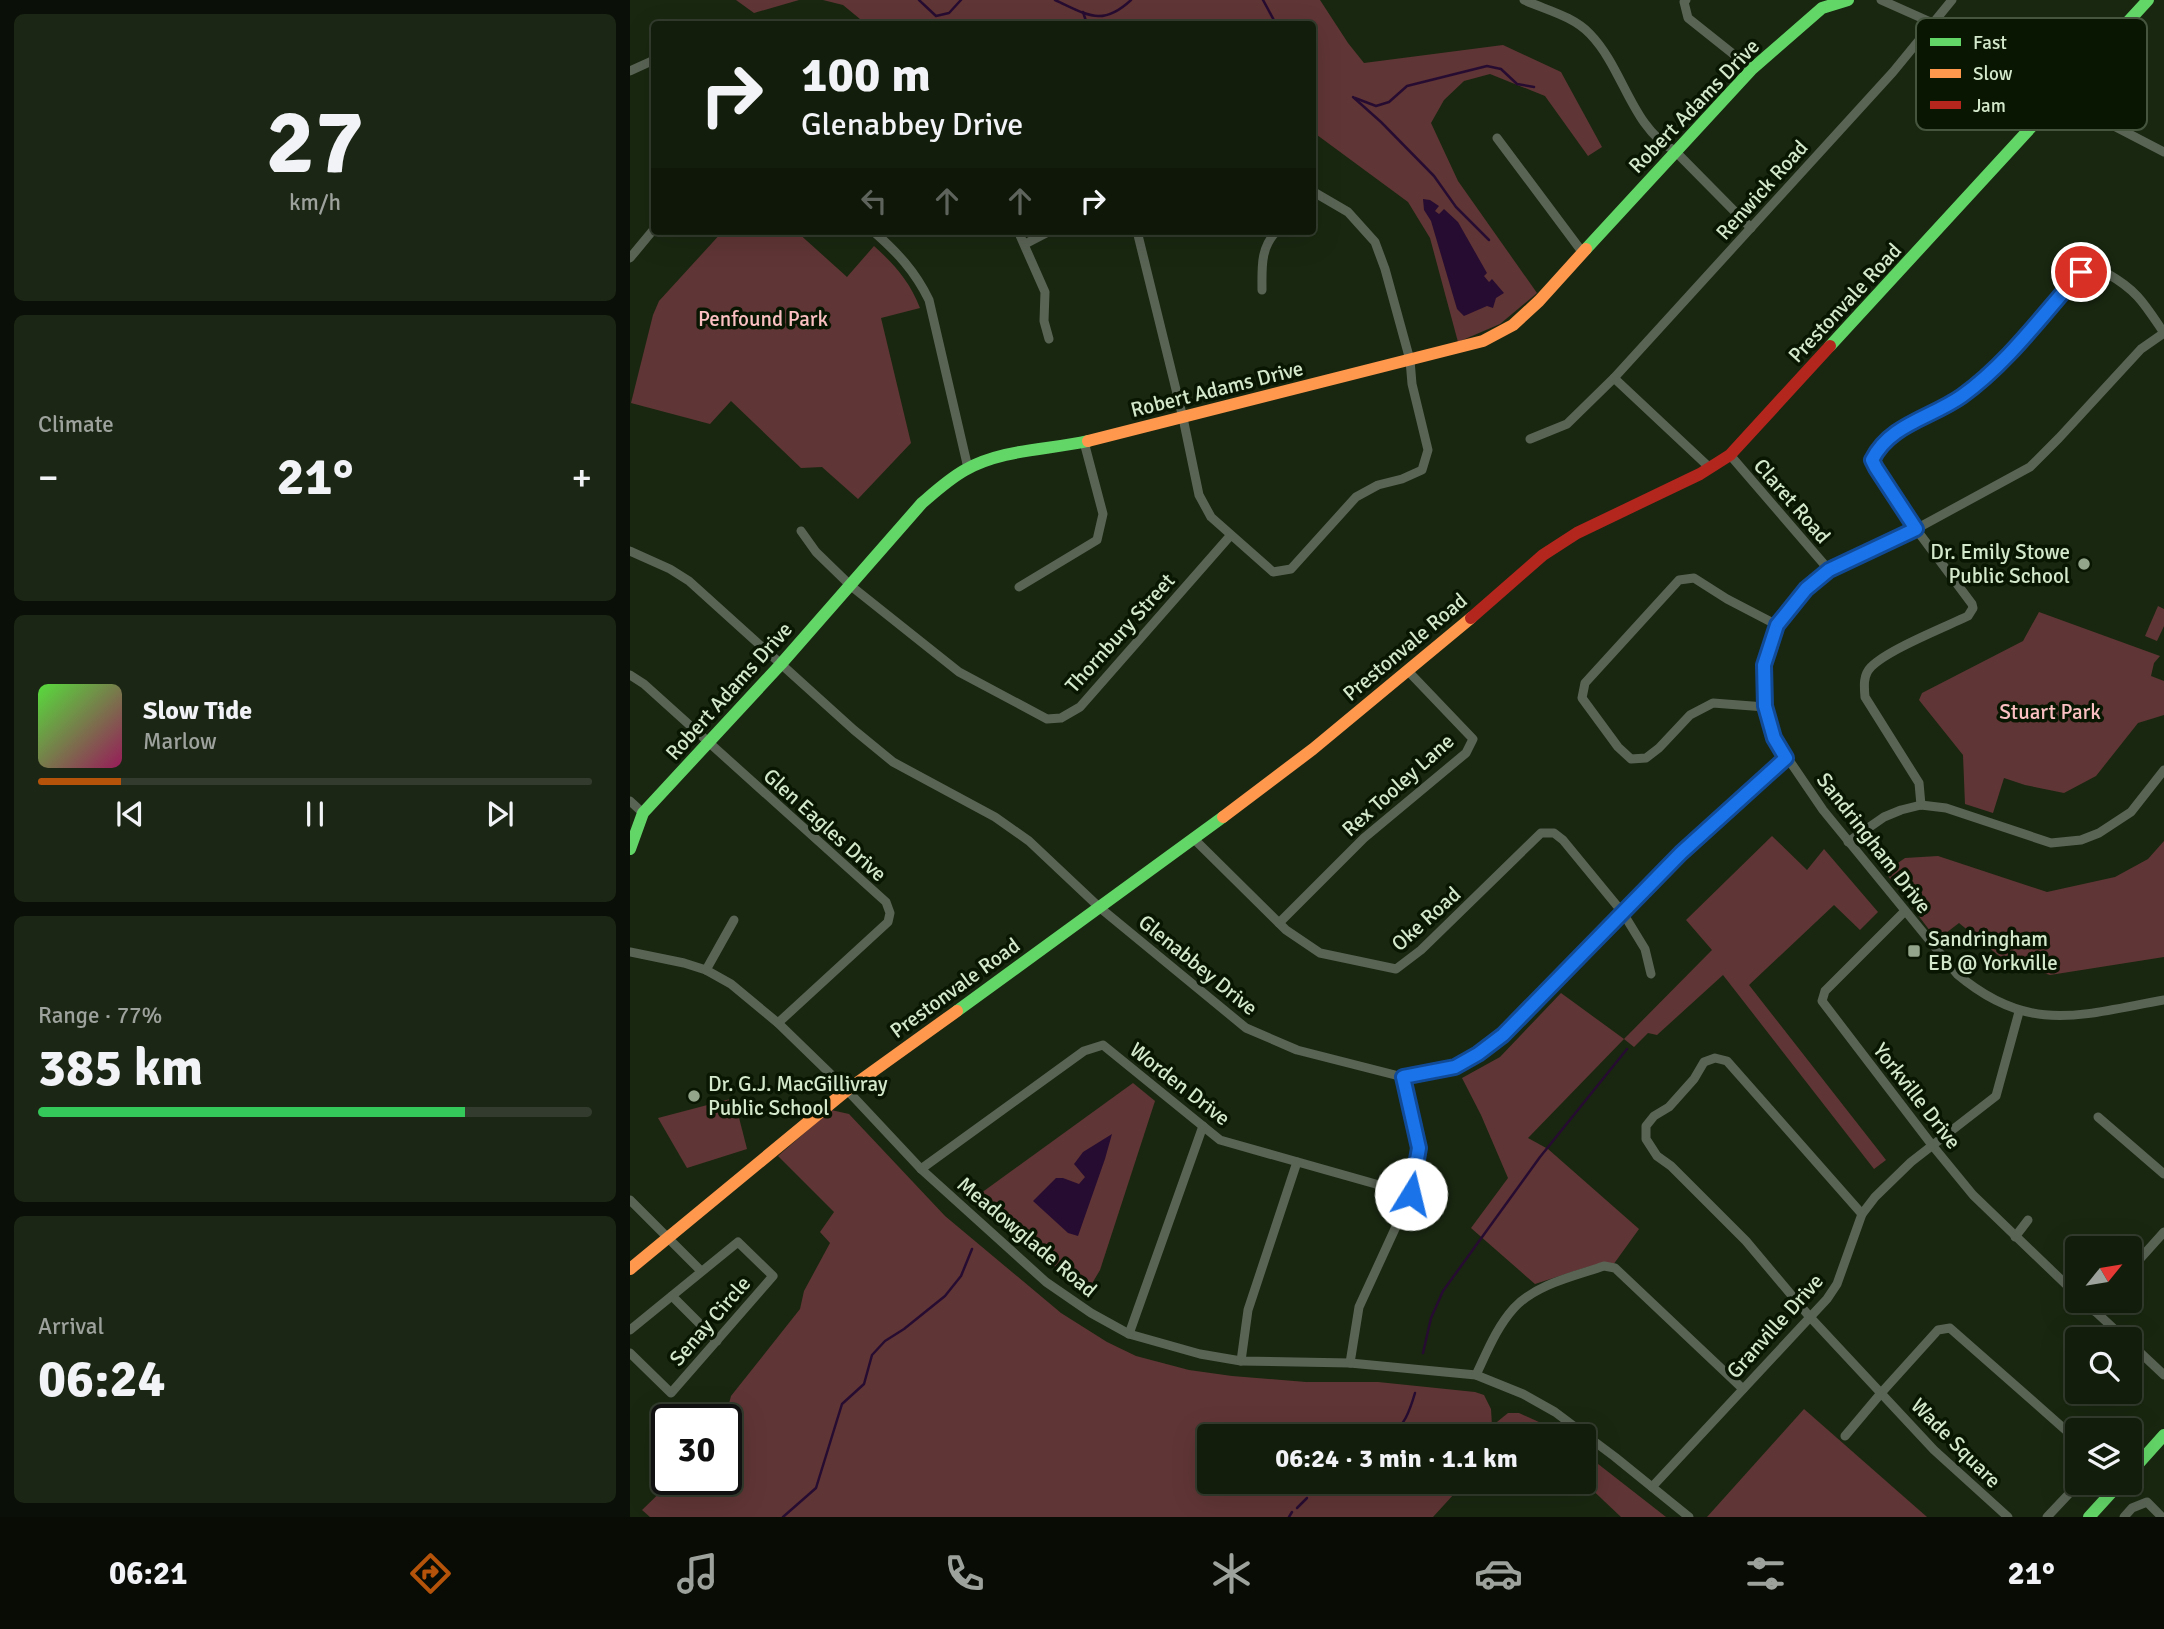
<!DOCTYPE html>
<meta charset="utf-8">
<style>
:root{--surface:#131d0c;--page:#1c2615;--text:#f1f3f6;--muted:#9da29d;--line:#323b2d;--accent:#b45309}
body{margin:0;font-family:Signika,sans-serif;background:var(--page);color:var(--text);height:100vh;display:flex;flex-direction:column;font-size:26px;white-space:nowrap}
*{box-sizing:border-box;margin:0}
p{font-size:23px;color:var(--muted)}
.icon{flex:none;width:38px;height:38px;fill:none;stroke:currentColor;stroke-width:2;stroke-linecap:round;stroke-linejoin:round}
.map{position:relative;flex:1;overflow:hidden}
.panel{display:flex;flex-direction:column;gap:14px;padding:14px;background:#0a1007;width:630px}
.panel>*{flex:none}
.guide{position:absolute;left:21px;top:21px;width:665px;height:214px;border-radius:7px;box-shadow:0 7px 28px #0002,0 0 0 2px var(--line);background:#131d0c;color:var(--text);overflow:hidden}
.needle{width:46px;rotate:60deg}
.tools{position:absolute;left:1435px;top:1236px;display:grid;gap:14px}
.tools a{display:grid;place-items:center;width:77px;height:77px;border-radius:7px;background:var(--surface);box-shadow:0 7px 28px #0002,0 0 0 2px var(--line);font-size:35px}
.speed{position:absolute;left:21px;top:1404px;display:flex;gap:14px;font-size:35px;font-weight:700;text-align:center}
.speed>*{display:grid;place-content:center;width:91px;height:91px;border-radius:50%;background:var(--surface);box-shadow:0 7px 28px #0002,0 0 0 2px var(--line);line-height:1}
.speed .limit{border:4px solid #111;border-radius:10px;background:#fff;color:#111}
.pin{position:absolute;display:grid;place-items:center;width:60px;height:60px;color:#fff;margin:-30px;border:4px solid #fff;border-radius:50%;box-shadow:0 2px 7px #0007}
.me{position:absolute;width:77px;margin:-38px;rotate:9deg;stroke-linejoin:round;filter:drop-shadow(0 0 5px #0008)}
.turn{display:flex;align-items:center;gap:24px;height:147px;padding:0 35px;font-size:32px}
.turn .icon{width:91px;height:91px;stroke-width:2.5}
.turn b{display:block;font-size:49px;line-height:60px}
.lanes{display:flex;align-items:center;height:66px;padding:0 35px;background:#0003;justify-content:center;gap:35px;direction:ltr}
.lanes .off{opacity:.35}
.big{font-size:52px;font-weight:800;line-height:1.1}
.panel .card{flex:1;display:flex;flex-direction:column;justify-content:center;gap:10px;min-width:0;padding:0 24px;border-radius:10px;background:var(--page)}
.panel .dial{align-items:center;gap:0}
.dial b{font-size:91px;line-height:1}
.song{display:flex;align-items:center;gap:21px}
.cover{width:84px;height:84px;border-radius:10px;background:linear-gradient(135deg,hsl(110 70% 55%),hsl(330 70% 35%))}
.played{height:7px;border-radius:4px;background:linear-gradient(90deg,var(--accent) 15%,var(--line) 15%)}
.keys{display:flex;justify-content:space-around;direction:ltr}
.heat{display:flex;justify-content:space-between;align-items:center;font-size:38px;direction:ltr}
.charge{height:10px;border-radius:5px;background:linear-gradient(90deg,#34c759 77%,var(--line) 0)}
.trip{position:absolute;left:567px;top:1424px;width:399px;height:70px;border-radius:7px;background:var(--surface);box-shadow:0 7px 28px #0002,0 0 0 2px var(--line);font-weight:800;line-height:70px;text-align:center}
.tab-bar{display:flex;height:112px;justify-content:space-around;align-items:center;background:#080c05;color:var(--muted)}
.tab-bar .icon{width:49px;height:49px}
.tab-bar .selected{color:var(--accent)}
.tab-bar b{font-size:32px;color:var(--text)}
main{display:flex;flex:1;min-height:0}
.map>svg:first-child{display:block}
.green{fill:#603535}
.water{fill:#270c31}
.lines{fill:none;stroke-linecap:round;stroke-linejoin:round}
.stream{stroke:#270c31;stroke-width:2.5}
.street{stroke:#5a6455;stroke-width:9}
.fast{stroke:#63d668;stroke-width:12}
.slow{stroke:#ff974d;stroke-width:12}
.jam{stroke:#b3261e;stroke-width:12}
.route-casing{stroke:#114b97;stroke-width:18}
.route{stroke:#1a73e8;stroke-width:12}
.poi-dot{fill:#93a58a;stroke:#081602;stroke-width:2.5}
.labels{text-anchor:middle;stroke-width:7;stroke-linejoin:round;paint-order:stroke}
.street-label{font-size:21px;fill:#d4e9cb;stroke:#081602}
.park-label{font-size:21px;fill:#fbc0c2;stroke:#081602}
.poi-label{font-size:21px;fill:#d4e9cb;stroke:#081602;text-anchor:start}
.key{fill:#081602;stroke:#45553e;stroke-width:2}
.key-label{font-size:19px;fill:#d4e9cb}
</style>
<main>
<section class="panel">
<div class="card dial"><b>27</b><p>km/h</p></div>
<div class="card"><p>Climate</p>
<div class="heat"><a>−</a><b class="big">21°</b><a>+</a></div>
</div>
<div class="card">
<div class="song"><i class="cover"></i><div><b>Slow Tide</b><p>Marlow</p></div></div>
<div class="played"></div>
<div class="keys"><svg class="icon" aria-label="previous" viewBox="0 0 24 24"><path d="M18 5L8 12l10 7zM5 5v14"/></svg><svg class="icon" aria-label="pause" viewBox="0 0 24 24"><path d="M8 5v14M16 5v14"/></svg><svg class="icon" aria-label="next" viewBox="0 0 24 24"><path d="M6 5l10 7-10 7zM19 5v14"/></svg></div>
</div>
<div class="card"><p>Range · 77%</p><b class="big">385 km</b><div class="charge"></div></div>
<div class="card"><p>Arrival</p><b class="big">06:24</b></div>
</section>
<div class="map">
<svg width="1534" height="1517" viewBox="0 0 1534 1517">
<rect width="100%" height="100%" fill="#192710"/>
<g class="green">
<polygon points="106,0 169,0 124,13"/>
<polygon points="193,0 690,0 718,43 734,63 873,45 931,72 972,147 958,156 915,96 860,74 834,81 814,100 801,123 828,181 907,293 870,324 828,342 800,238 778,202 683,132 682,24 236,24 213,5"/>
<path d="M93,231H166L217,277L244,246C265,265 280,282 290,308L251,318L281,443L228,499L192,467L171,468L101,401L80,424L1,403L23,315L29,301Z"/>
<polygon points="1528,606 1534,609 1534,626 1527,641 1515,636"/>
<polygon points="1409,612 1530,656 1524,663 1521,676 1534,681 1534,715 1508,723 1466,776 1434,793 1395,785 1374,778 1363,813 1335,804 1333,755 1289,700 1292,693 1393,641"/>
<polygon points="1142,836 1177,870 1194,849 1248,912 1230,930 1204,905 1119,985 1256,1160 1244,1169 1093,975 1027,1035 1018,1033 1004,1047 994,1039 898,1138 918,1149 1009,1229 983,1265 957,1267 905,1284 841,1228 878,1178 851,1115 832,1078 870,1057 931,993 994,1039 1082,950 1056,920"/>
<polygon points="1534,841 1534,957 1420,975 1374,960 1329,923 1307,940 1255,872 1275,858 1308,856 1417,892 1485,877 1518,859"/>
<polygon points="503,1083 525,1101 470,1270 457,1292 437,1277 347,1196"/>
<polygon points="104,1098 117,1149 57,1168 28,1118"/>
<polygon points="201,1110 219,1114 315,1216 431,1313 477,1342 506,1356 559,1370 602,1376 676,1382 748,1382 845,1392 854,1395 861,1409 862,1426 878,1413 889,1413 909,1422 934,1437 905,1437 897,1430 879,1437 579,1437 579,1482 835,1482 803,1517 20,1517 12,1510 44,1479 96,1479 95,1419 101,1396 170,1309 174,1291 200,1243 190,1232 204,1212 148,1156"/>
<polygon points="1174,1409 1297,1517 1077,1517"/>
<polygon points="954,1453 1036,1517 991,1517 954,1482"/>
</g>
<g class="water">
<polygon points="793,199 800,200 809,206 805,211 809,214 814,209 828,222 857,273 854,276 859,282 862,279 874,293 866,298 863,308 857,306 834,316 827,309 801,221 794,210"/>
<polygon points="482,1134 475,1159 448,1236 438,1233 403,1201 426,1178 433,1178 449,1184 455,1177 444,1164 453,1152"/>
</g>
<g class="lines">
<g class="stream">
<polyline points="289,0 306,16 319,13 331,0"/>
<path d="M425,0C458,15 472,27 501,0"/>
<polyline points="633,0 646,24"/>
<polyline points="453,12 457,24"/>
<polyline points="682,65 686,68"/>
<polyline points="723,97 751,122 804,176 826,207 859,240"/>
<polyline points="725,98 746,106 759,102 777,86 857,66 871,69 887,84 904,87"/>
<polyline points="793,1353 801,1318 813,1291 910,1157 997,1049"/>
<path d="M758,1437C774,1428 780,1410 785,1393"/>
<polyline points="683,1492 693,1482"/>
<polyline points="667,1508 677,1498"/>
<polyline points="153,1517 186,1488 212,1404 234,1384 242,1355 255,1341 274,1329 315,1296 331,1276 342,1249"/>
<polyline points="659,1517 662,1512"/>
</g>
<g class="street">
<path d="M894,0C916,10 943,16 960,34C994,69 1001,127 1045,151L1121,228"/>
<polyline points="1056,0 1054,2 1058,18 1122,69"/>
<polyline points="1251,0 1305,24 1422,106"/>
<polyline points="0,71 24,60"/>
<polyline points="1430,98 1534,152"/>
<polyline points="867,138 953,253"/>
<path d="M243,231C267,252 285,271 299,300L338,468"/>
<polyline points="388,231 415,292 414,321 419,339"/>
<polyline points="507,231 553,418 569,495 581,517 643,572 661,569 726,497 748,485 772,479 792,470 798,450 782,384 780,360 755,269 745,242 718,212 682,191"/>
<polyline points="395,244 420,231"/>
<polyline points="0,258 24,229"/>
<path d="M632,290C632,269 630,247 647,231"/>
<path d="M1534,333L1511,349L1429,438L1400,467L1286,529L1199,570L1176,589L1147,625L1134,665L1135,707L1144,738L1193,810L1327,974C1399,1035 1450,1015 1534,1000"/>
<polyline points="984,378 1080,468"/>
<polyline points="900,439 937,424 984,378 1263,72 1322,0"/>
<polyline points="1100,455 1199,570"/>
<polyline points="171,531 186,552 221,586 329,672 417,719 431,718 450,707 600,536"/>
<polyline points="0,551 40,569 59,581 224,730 263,762 365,817 399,841 469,907 616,1028 667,1050 773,1077 825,1067 848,1054 873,1035 1051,853 1156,758"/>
<polyline points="389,587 467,540 473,514 454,442"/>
<polyline points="0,675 14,684 256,902 260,913 258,922 148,1023"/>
<polyline points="1135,707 1083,703 1060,715 1029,748 1016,758 1001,759 988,747 952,698 955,683 1049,580 1064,578 1097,599 1147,625"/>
<polyline points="0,801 13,813"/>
<path d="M1291,805L1289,783L1235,697C1234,686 1233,675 1241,667C1257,650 1315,627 1338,616L1343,608L1342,604L1286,529L1246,468L1242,460L1247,450L1261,434L1332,396L1372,360L1457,267C1466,267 1471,270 1478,274C1508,291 1515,305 1534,333"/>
<polyline points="564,839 656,930 690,953 766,969 791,950 911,833 924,833 933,840 993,913 1015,949 1021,974"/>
<polyline points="1218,842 1254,817 1271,810 1291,805 1316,808 1421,843 1451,840 1469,833 1501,812 1534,770"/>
<polyline points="1275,911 1195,991 1192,1001 1302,1145 1343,1195 1447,1295"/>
<polyline points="649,923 734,838 836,753 843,739 778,671"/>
<polyline points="0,952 54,963 76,970 101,984 148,1023 217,1090 291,1169 416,1282 461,1313 499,1334 570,1354 611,1361 720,1363 846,1375 893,1394 925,1412 985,1457 1059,1517"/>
<polyline points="76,970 104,920"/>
<polyline points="1468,1117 1534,1174"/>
<polyline points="291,1169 454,1051 473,1045 590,1140 781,1194"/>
<polyline points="0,1200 71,1271"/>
<polyline points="1232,1214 1097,1061 1085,1058 1074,1062 1064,1079 1039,1107 1024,1116 1016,1126 1016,1139 1027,1156 1041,1166 1116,1241 1179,1316 1304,1450 1378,1517"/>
<polyline points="1385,1237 1398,1220"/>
<polyline points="1500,1270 1534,1232"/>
<polyline points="42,1296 87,1341"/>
<polyline points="1453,1300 1495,1339"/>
<polyline points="1464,1311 1473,1300"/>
<polyline points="0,1330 108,1242 143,1276 41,1393 0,1353"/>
<polyline points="499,1334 573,1126"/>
<polyline points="1500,1343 1534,1375"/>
<polyline points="611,1361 618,1310 667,1162"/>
<polyline points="720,1363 729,1307 781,1194 789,1148 773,1077"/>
<path d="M846,1375C857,1352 866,1328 884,1308C906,1284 945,1276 974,1266L985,1268L1113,1389"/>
<polyline points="1215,1436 1252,1392 1308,1330 1320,1328 1447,1440"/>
<polyline points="1022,1487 1197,1299 1207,1284 1232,1214 1245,1197 1281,1162 1366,1096 1389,1012"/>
<polyline points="1417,1517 1450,1482"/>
<polyline points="1494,1517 1502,1508 1517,1502 1532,1517"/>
</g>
<g class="fast">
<polyline points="956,249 1122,69 1192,8 1218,0"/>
<polyline points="1200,346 1518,0"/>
<path d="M0,849L13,813L151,664L292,503C306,491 319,479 335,470C372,449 418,450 458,441"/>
<polyline points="327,1011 593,817"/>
<polyline points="1500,1473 1534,1435"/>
<polyline points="1459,1517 1491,1482"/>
</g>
<g class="slow">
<polyline points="458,441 853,341 883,325 909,301 956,249"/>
<polyline points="593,817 683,749 841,618"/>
<polyline points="0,1269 217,1090 327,1011"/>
</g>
<polyline class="jam" points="841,618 913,555 947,533 1070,474 1100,455 1200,346"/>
</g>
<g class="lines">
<defs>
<path id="route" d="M781,1194L789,1148L773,1077L825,1067L848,1054L873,1035L1051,853L1156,758L1144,738L1135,706L1134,665L1147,625L1176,589L1199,570L1286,529L1246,468L1242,460C1260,424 1301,418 1332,396C1378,363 1413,314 1451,272"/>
</defs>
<use href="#route" class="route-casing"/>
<use href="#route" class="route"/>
</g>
<g class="poi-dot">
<circle cx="1454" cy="564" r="7"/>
<rect x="1277" y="944" width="14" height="14" rx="3.5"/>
<circle cx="64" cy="1096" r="7"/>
</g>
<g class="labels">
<g class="street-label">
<text transform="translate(1064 106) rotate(-46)" y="7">Robert Adams Drive</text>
<text transform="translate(1132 190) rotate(-48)" y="7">Renwick Road</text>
<text transform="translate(1215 303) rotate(-47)" y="7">Prestonvale Road</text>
<text transform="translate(587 389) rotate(-14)" y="7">Robert Adams Drive</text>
<text transform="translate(1162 501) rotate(49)" y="7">Claret Road</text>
<text transform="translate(490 633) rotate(-48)" y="7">Thornbury Street</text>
<text transform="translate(775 647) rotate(-40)" y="7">Prestonvale Road</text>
<text transform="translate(99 691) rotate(-48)" y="7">Robert Adams Drive</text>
<text transform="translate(768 785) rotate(-42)" y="7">Rex Tooley Lane</text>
<text transform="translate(195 825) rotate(42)" y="7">Glen Eagles Drive</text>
<text transform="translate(1244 843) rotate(52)" y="7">Sandringham Drive</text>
<text transform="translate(796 919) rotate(-42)" y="7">Oke Road</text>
<text transform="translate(568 965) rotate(39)" y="7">Glenabbey Drive</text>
<text transform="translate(325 988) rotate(-36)" y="7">Prestonvale Road</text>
<text transform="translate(550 1084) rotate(38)" y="7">Worden Drive</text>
<text transform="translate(1287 1096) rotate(52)" y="7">Yorkville Drive</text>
<text transform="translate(397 1237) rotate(40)" y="7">Meadowglade Road</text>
<text transform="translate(80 1321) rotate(-49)" y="7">Senay Circle</text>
<text transform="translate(1145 1326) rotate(-48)" y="7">Granville Drive</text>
<text transform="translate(1326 1443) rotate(45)" y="7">Wade Square</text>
</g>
<g class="park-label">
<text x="133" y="326">Penfound Park</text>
<text x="1420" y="719">Stuart Park</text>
</g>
<g class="poi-label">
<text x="1440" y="559" text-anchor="end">Dr. Emily Stowe<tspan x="1440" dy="24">Public School</tspan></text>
<text x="1298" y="946">Sandringham<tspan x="1298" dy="24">EB @ Yorkville</tspan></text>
<text x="78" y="1091">Dr. G.J. MacGillivray<tspan x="78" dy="24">Public School</tspan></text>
</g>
</g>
<rect x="1286" y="18" width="231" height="112" rx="10" class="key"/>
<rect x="1300" y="38" width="31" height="8" fill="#63d668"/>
<rect x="1300" y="69" width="31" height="9" fill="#ff974d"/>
<rect x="1300" y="101" width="31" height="8" fill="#b3261e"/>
<g class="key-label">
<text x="1343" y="49">Fast</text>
<text x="1343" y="80">Slow</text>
<text x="1343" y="112">Jam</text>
</g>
</svg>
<div class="tools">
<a><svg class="needle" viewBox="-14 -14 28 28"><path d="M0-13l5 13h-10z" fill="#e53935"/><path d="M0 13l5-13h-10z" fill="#9da29d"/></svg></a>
<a><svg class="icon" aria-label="search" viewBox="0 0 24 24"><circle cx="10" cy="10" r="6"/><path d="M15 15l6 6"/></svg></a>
<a><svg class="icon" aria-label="layers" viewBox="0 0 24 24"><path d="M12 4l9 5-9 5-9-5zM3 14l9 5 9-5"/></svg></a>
</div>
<div class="speed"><div class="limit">30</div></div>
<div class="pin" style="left:1451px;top:272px;background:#d93025"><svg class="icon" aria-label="arrive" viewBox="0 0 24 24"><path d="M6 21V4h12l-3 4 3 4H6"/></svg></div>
<svg class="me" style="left:781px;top:1194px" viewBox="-20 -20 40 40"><circle r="19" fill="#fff"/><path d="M0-13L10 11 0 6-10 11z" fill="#1a73e8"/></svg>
<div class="trip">06:24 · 3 min · 1.1 km</div>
<div class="guide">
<div class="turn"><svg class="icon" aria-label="right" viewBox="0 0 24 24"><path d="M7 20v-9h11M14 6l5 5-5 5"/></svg><div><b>100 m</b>Glenabbey Drive</div></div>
<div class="lanes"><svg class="icon off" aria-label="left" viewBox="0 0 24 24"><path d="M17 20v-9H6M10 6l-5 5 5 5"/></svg><svg class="icon off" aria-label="ahead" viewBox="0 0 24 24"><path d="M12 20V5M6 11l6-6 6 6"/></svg><svg class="icon off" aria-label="ahead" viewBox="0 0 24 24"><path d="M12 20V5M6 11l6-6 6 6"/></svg><svg class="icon" aria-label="right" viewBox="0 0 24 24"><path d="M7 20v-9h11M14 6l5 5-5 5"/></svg></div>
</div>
</div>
</main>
<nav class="tab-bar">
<b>06:21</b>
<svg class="icon selected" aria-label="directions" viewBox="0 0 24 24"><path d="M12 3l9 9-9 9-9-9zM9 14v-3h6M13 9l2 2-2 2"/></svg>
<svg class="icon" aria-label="music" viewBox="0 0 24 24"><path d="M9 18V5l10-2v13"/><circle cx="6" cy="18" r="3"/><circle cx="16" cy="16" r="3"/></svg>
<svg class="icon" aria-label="phone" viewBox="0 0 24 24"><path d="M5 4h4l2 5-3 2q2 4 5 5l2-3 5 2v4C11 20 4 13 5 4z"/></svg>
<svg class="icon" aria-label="climate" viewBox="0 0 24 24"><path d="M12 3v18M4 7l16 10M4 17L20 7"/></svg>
<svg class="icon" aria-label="car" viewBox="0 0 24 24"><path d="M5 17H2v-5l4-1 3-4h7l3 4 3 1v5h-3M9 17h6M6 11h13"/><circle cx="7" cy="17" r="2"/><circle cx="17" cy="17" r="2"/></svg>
<svg class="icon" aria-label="filters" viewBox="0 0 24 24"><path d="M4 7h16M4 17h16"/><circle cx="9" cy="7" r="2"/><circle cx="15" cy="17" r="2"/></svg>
<b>21°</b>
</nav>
